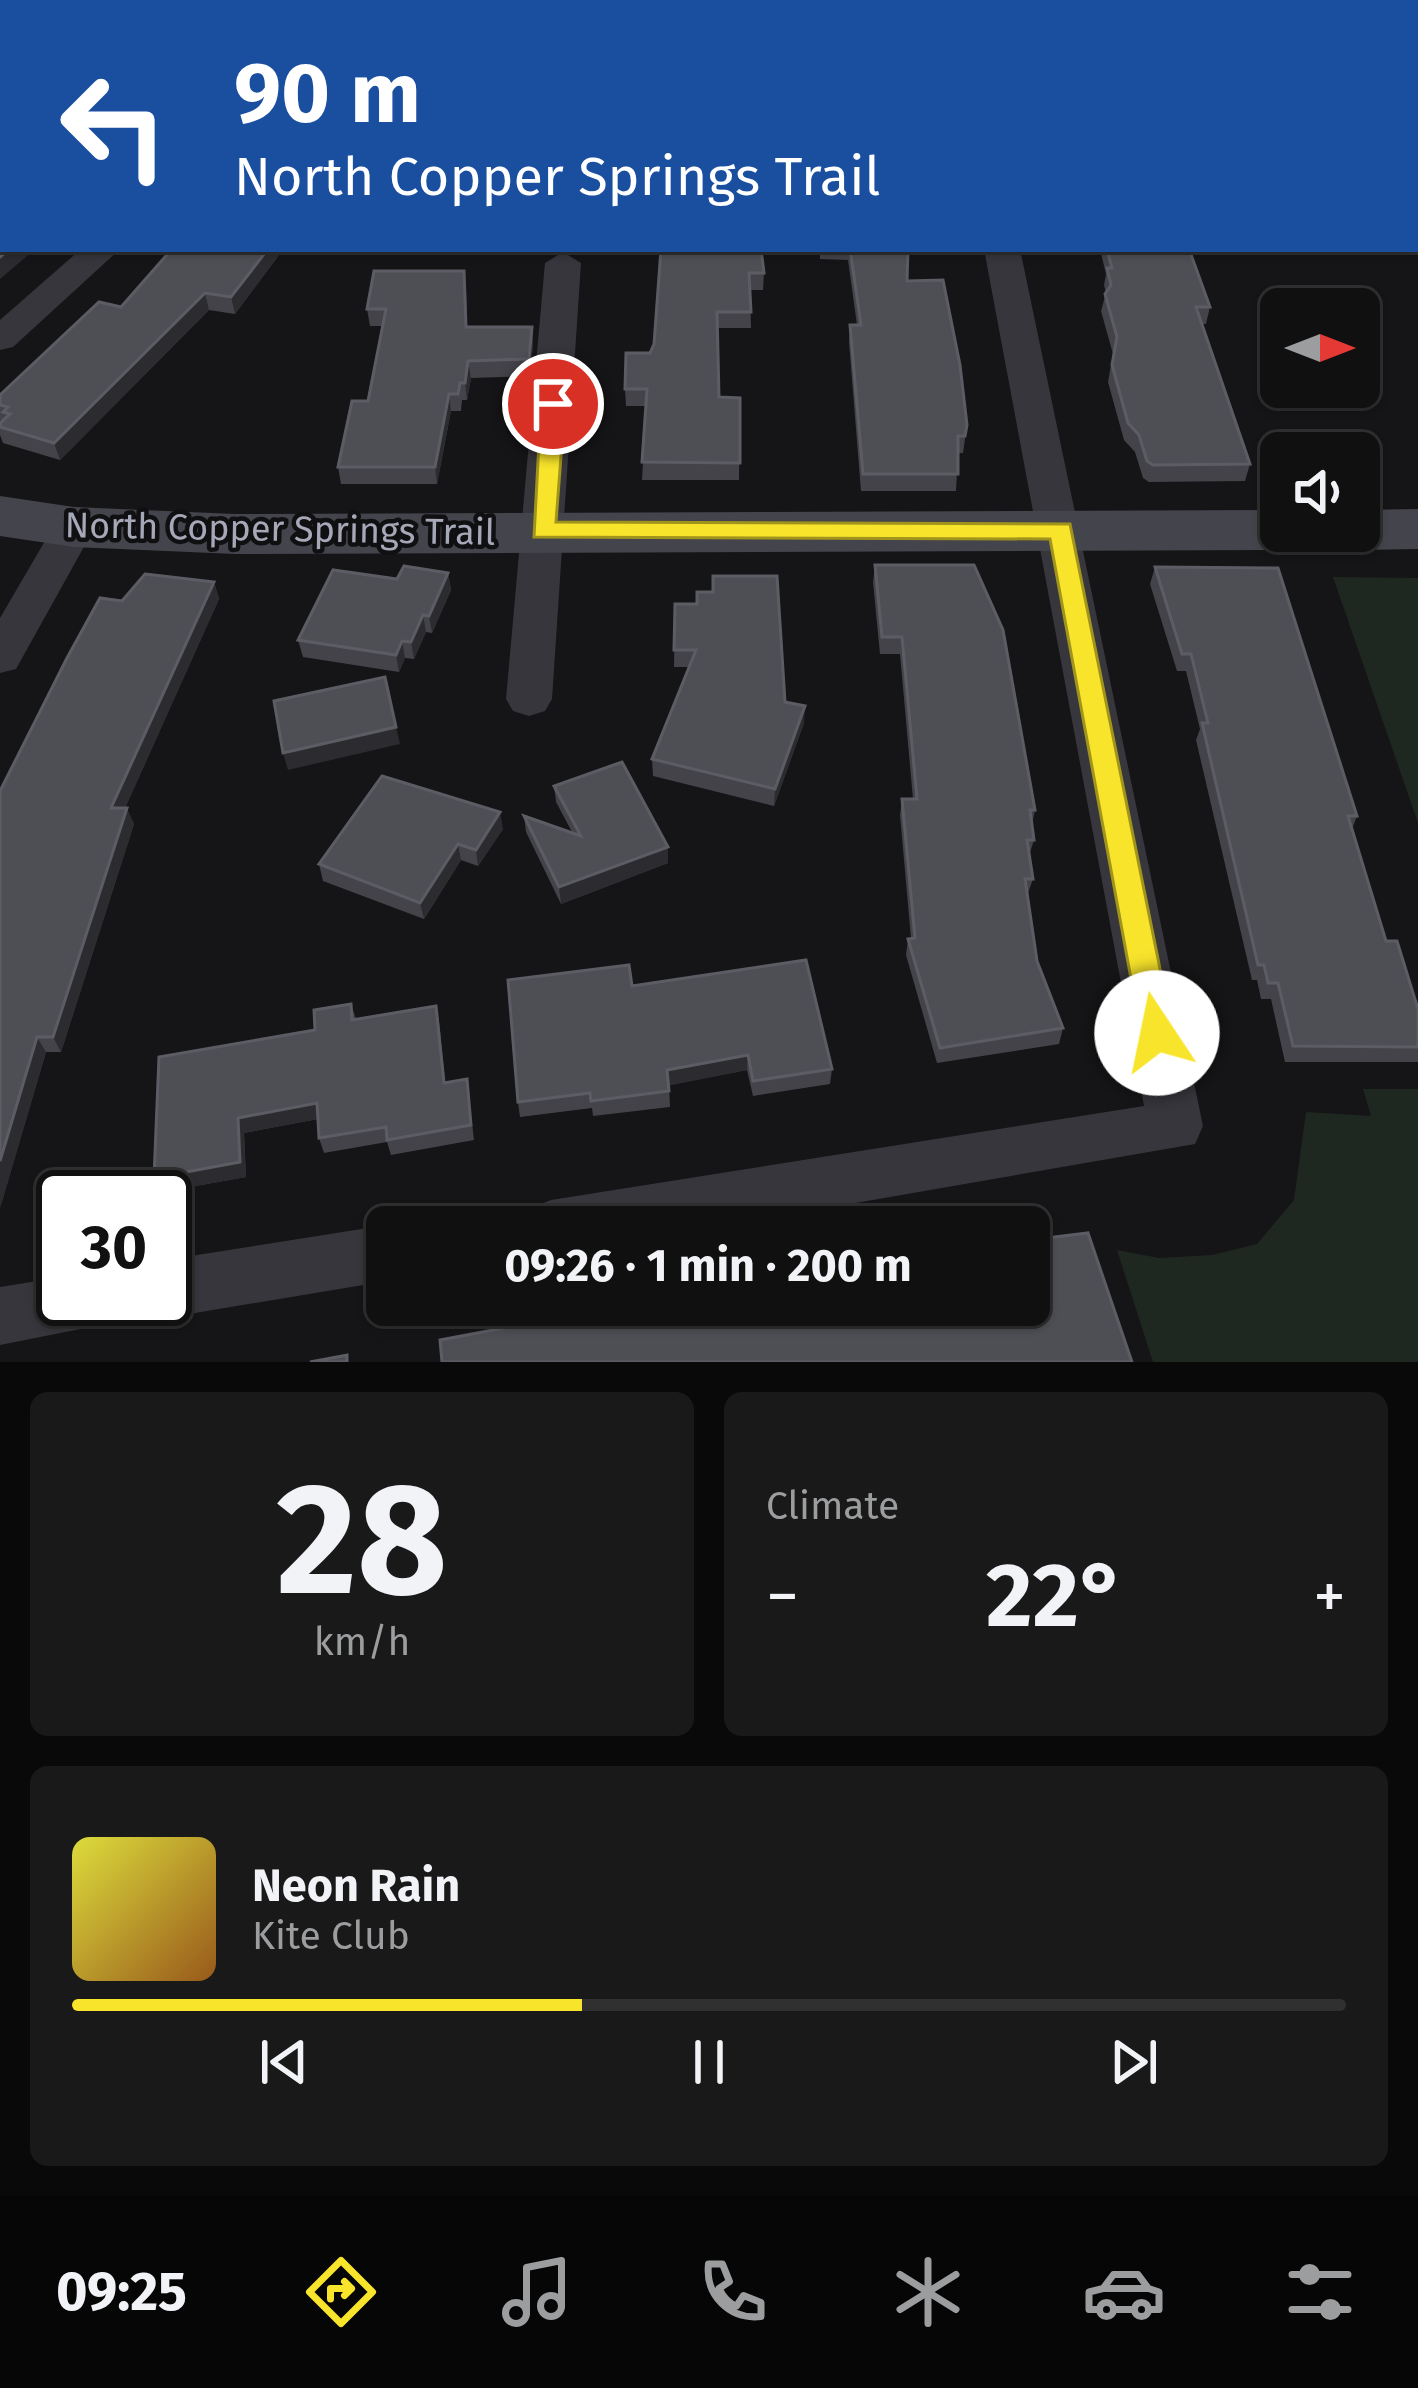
<!DOCTYPE html>
<meta charset="utf-8">
<style>
:root{--surface:#101011;--page:#19191a;--text:#f1f3f6;--muted:#9c9d9f;--line:#303031;--accent:#f8e42b}
body{margin:0;font-family:"Fira Sans",sans-serif;background:var(--page);color:var(--text);height:100vh;display:flex;flex-direction:column;font-size:45px;white-space:nowrap}
*{box-sizing:border-box;margin:0}
p{font-size:39px;color:var(--muted)}
.icon{flex:none;width:66px;height:66px;fill:none;stroke:currentColor;stroke-width:2;stroke-linecap:round;stroke-linejoin:round}
.map{position:relative;height:1362px;overflow:hidden}
.details{display:flex;flex-direction:column;gap:30px;padding:30px;background:#090909;flex:1}
.details>*{flex:none}
.guide{position:absolute;left:0px;top:0px;width:1419px;height:252px;box-shadow:0 3px 9px #0004,0 0 0 3px var(--line);background:#1a4fa0;color:#fff;overflow:hidden}
.needle{width:78px;rotate:90deg}
.buttons{position:absolute;left:1260px;top:288px;display:grid;gap:24px}
.buttons a{display:grid;place-items:center;width:120px;height:120px;border-radius:18px;background:var(--surface);box-shadow:0 3px 9px #0004,0 0 0 3px var(--line);font-size:60px}
.speed{position:absolute;left:36px;top:1170px;display:flex;gap:24px;font-size:60px;font-weight:700;text-align:center}
.speed>*{display:grid;place-content:center;width:156px;height:156px;border-radius:50%;background:var(--surface);box-shadow:0 3px 9px #0004,0 0 0 3px var(--line);line-height:1}
.speed .limit{border:6px solid #111;border-radius:18px;background:#fff;color:#111}
.pin{position:absolute;display:grid;place-items:center;width:102px;height:102px;color:#fff;margin:-51px;border:6px solid #fff;border-radius:50%;box-shadow:0 3px 12px #0007}
.me{position:absolute;width:132px;margin:-66px;rotate:349deg;stroke-linejoin:round;filter:drop-shadow(0 0 9px #0008)}
.turn{display:flex;align-items:center;gap:42px;height:252px;padding:0 36px;font-size:54px}
.turn .icon{width:156px;height:156px;stroke-width:2.5}
.turn b{display:block;font-size:84px;line-height:102px}
.big{font-size:90px;font-weight:700;line-height:1.1}
.details .widget{flex:1;display:flex;flex-direction:column;justify-content:center;gap:18px;min-width:0;padding:0 42px;border-radius:18px;background:var(--page)}
.details .dial{align-items:center;gap:0}
.dial b{font-size:156px;line-height:1}
.song{display:flex;align-items:center;gap:36px}
.cover{width:144px;height:144px;border-radius:18px;background:linear-gradient(135deg,hsl(60 70% 55%),hsl(30 70% 35%))}
.played{height:12px;border-radius:6px;background:linear-gradient(90deg,var(--accent) 40%,var(--line) 40%)}
.keys{display:flex;justify-content:space-around;direction:ltr}
.heat{display:flex;justify-content:space-between;align-items:center;font-size:66px;direction:ltr}
.details .tiles{flex:1;display:grid;gap:30px;grid-template-columns:1fr 1fr}
.widget:last-child{grid-column:span 2}
.trip{position:absolute;left:366px;top:1206px;width:684px;height:120px;border-radius:18px;background:var(--surface);box-shadow:0 3px 9px #0004,0 0 0 3px var(--line);font-weight:700;line-height:120px;text-align:center}
.tabs{display:flex;height:192px;justify-content:space-around;align-items:center;background:#060607;color:var(--muted)}
.tabs .icon{width:84px;height:84px}
.tabs .on{color:var(--accent)}
.tabs b{font-size:54px;color:var(--text)}
.map>svg:first-child{display:block}
.green{fill:#1f2721}
.lines{fill:none;stroke-linecap:round;stroke-linejoin:round}
.street{fill:#36363c;fill-rule:evenodd}
.secondary{fill:#44444c;fill-rule:evenodd}
.primary{fill:#52525b;fill-rule:evenodd}
.wall{fill:#434349}
.shaded-wall{fill:#2c2c30}
.building{fill:#4e4e55;stroke:#5c5c64;stroke-width:3}
.route{fill:#f8e42b;stroke:#a1941c;stroke-width:3}
.labels{text-anchor:middle;stroke-width:9;stroke-linejoin:round;paint-order:stroke}
.street-label{font-size:36px;fill:#a6a7b7;stroke:#101012}
</style>
<div class="map">
<svg width="1418" height="1362" viewBox="0 0 1418 1362">
<rect width="100%" height="100%" fill="#151517"/>
<g class="green">
<polygon points="1333,577 1418,578 1418,823"/>
<polygon points="1363,1089 1418,1089 1418,1362 1153,1362 1117,1250 1159,1258 1212,1255 1257,1244 1294,1200 1306,1112 1371,1116"/>
</g>
<g class="lines">
<g class="street">
<rect x="940" y="0" width="30" height="3"/>
<polygon points="81,249 120,249 13,347 0,350 0,320"/>
<polygon points="984,249 1020,249 1203,1126 1195,1144 717,1227 522,1227 531,1208 551,1200 1144,1106"/>
<polygon points="563,252 581,263 552,699 545,711 529,716 513,711 506,699 545,263"/>
<polygon points="74,513 89,517 95,527 16,669 0,673 0,618 59,517"/>
<polygon points="387,1225 392,1227 387,1227 387,1281 165,1318 144,1309 140,1299 165,1299 165,1260"/>
<polygon points="63,1277 63,1299 135,1299 126,1320 0,1345 0,1287"/>
</g>
<g class="secondary">
<polygon points="0,496 74,507 235,514 1281,510 1281,531 1309,531 1302,544 1281,550 235,554 74,547 0,536"/>
<polygon points="1418,509 1418,549 1359,550 1338,544 1331,531 1359,531 1359,510"/>
</g>
<rect class="primary" x="1416" y="11" width="2" height="29"/>
</g>
<g class="wall">
<polygon points="116,0 684,0 684,3 121,3"/>
<polygon points="1022,0 1080,0 1079,3 1095,3 1023,3"/>
<polygon points="172,249 314,249 310,255 282,251 235,314 209,310 60,460 3,443 0,435 0,423 3,421 0,420 0,395 121,307"/>
<polygon points="661,249 764,273 763,290 750,290 751,328 718,328 719,397 740,398 739,480 642,480 646,406 626,406 625,389 654,344"/>
<polygon points="820,249 908,249 907,281 967,425 963,453 958,453 956,491 861,491 849,342 850,325 857,325 848,260 820,259"/>
<polygon points="1100,249 1189,249 1210,307 1206,324 1202,324 1250,464 1245,481 1149,482 1143,478 1135,452 1124,440 1108,382 1113,354 1101,311 1106,293 1104,285 1106,274"/>
<polygon points="466,288 467,327 532,327 533,344 530,376 471,378 467,400 462,400 461,411 451,411 437,484 341,484 338,467 368,401 383,326 370,326 367,309"/>
<polygon points="875,565 1035,810 1032,824 1034,840 1029,856 1033,879 1027,896 1037,961 1063,1028 1059,1044 937,1063 906,955 908,939 911,938 900,815 902,799 913,799 900,654 880,654 873,582"/>
<polygon points="1155,567 1357,816 1352,829 1386,941 1418,1009 1418,1062 1285,1062 1271,999 1261,999 1257,980 1252,980 1196,740 1200,729 1186,671 1177,671 1150,584"/>
<polygon points="448,573 451,590 432,633 426,632 414,659 405,658 399,672 303,657 298,640 397,579"/>
<polygon points="214,582 219,599 125,808 134,824 61,1052 46,1052 0,1208 122,601"/>
<polygon points="675,604 785,702 804,723 774,806 653,776 652,759 689,667 674,667"/>
<polygon points="554,786 668,847 668,863 561,904 526,832 524,816 572,832 556,802"/>
<polygon points="503,829 478,866 461,860 424,919 323,881 319,864"/>
<polygon points="632,986 832,1069 830,1084 753,1096 747,1070 669,1085 670,1107 593,1116 592,1108 520,1117 518,1102"/>
<polygon points="351,1004 356,1019 439,1022 445,1083 467,1079 474,1140 391,1155 387,1142 324,1153 319,1138 318,1119 244,1133 246,1177 162,1192 154,1178 315,1030"/>
</g>
<g class="shaded-wall">
<polygon points="10,249 33,249 33,251 0,279 0,257"/>
<polygon points="268,249 282,249 282,251 235,314 231,297"/>
<polygon points="205,293 209,310 60,460 54,443"/>
<polygon points="532,327 533,344 530,376 529,359"/>
<polygon points="468,361 471,378 467,400 465,383"/>
<polygon points="449,394 451,411 437,484 435,467"/>
<polygon points="448,573 451,590 432,633 429,616"/>
<polygon points="214,582 219,599 118,824 111,808"/>
<polygon points="423,615 426,632 414,659 411,642"/>
<polygon points="402,641 405,658 399,672 396,655"/>
<polygon points="805,706 804,723 774,806 775,789"/>
<polygon points="396,727 400,744 288,770 283,753"/>
<polygon points="127,808 134,824 61,1052 53,1037"/>
<polygon points="500,812 503,829 478,866 476,850"/>
<polygon points="458,844 461,860 424,919 420,903"/>
<polygon points="668,847 668,863 561,904 559,887"/>
<polygon points="436,1006 439,1022 447,1098 444,1083"/>
<polygon points="37,1037 46,1052 0,1208 0,1161"/>
<polygon points="748,1055 747,1070 667,1086 667,1070"/>
<polygon points="317,1103 323,1118 244,1133 246,1177 162,1192 154,1178 238,1118"/>
</g>
<g class="building">
<polygon points="150,0 684,0 684,3 159,3"/>
<polygon points="756,0 891,0 892,3 757,3"/>
<polygon points="3,141 3,176 0,175 0,144"/>
<polygon points="0,201 3,202 3,249 10,249 0,257"/>
<polygon points="172,249 268,249 231,297 205,293 54,443 0,427 0,423 10,414 3,412 8,407 0,405 0,395 99,302 121,307"/>
<polygon points="661,249 761,249 764,273 749,273 751,312 717,312 719,397 740,398 740,463 642,462 647,389 625,389 626,353 650,353 654,344"/>
<polygon points="850,249 908,249 907,281 943,280 960,365 967,425 965,436 958,436 958,474 863,474 850,325 861,325"/>
<polygon points="1107,249 1189,249 1210,307 1196,307 1250,464 1153,465 1147,461 1139,435 1128,423 1112,365 1117,337 1105,294 1111,285 1107,268 1112,268"/>
<polygon points="374,271 464,271 466,327 532,327 529,359 468,361 465,383 460,383 458,394 449,394 435,467 338,467 352,401 368,401 386,309 367,309"/>
<polygon points="875,565 974,565 1003,630 1035,810 1030,810 1034,840 1027,840 1033,879 1025,879 1037,961 1063,1028 940,1048 908,939 915,938 902,799 917,799 902,637 882,637"/>
<polygon points="404,566 448,573 429,616 423,615 411,642 402,641 396,655 298,640 333,570 397,579"/>
<polygon points="1155,567 1278,568 1357,816 1348,816 1386,941 1397,941 1418,1009 1418,1047 1293,1046 1278,983 1268,983 1264,965 1258,965 1202,723 1208,723 1191,654 1182,654"/>
<polygon points="145,574 214,582 111,808 127,808 53,1037 37,1037 0,1161 0,791 67,658 100,598 122,601"/>
<polygon points="713,576 777,576 785,702 805,706 775,789 652,759 696,650 674,650 675,604 697,604 697,592 713,592"/>
<polygon points="385,677 396,727 283,753 274,701"/>
<polygon points="622,762 668,847 559,887 524,816 581,836 554,786"/>
<polygon points="382,776 500,812 476,850 458,844 420,903 319,864"/>
<polygon points="806,960 832,1069 753,1081 748,1055 667,1070 669,1091 591,1101 590,1093 518,1102 508,980 629,965 632,986"/>
<polygon points="351,1004 352,1020 436,1006 444,1083 467,1079 471,1125 387,1140 386,1127 319,1138 317,1103 238,1118 240,1162 154,1178 159,1057 315,1030 314,1010"/>
<polygon points="1088,1233 1132,1362 442,1362 440,1340 621,1306 622,1310 650,1306 651,1315 707,1305 709,1316 756,1305 1029,1305 1029,1240"/>
<polygon points="347,1355 347,1362 310,1362"/>
</g>
<polygon class="route" points="553,396 565,404 556,522 1070,524 1173,1033 1168,1043 1146,1043 1141,1033 1050,539 534,537 541,404"/>
<g class="labels">
<g class="street-label">
<text transform="translate(280 528) rotate(1)" y="13">North Copper Springs Trail</text>
</g>
</g>
</svg>
<div class="buttons">
<a><svg class="needle" viewBox="-14 -14 28 28"><path d="M0-13l5 13h-10z" fill="#e53935"/><path d="M0 13l5-13h-10z" fill="#9c9d9f"/></svg></a>
<a><svg class="icon" aria-label="sound" viewBox="0 0 24 24"><path d="M4 9h4l5-4v14l-5-4H4zM17 9q2 3 0 6"/></svg></a>
</div>
<div class="speed"><div class="limit">30</div></div>
<div class="pin" style="left:553px;top:404px;background:#d93025"><svg class="icon" aria-label="arrive" viewBox="0 0 24 24"><path d="M6 21V4h12l-3 4 3 4H6"/></svg></div>
<svg class="me" style="left:1157px;top:1033px" viewBox="-20 -20 40 40"><circle r="19" fill="#fff"/><path d="M0-13L10 11 0 6-10 11z" fill="#f8e42b"/></svg>
<div class="trip">09:26 · 1 min · 200 m</div>
<div class="guide">
<div class="turn"><svg class="icon" aria-label="left" viewBox="0 0 24 24"><path d="M17 20v-9H6M10 6l-5 5 5 5"/></svg><div><b>90 m</b>North Copper Springs Trail</div></div>
</div>
</div>
<section class="details">
<div class="tiles">
<div class="widget dial"><b>28</b><p>km/h</p></div>
<div class="widget"><p>Climate</p>
<div class="heat"><a>−</a><b class="big">22°</b><a>+</a></div>
</div>
<div class="widget">
<div class="song"><i class="cover"></i><div><b>Neon Rain</b><p>Kite Club</p></div></div>
<div class="played"></div>
<div class="keys"><svg class="icon" aria-label="previous" viewBox="0 0 24 24"><path d="M18 5L8 12l10 7zM5 5v14"/></svg><svg class="icon" aria-label="pause" viewBox="0 0 24 24"><path d="M8 5v14M16 5v14"/></svg><svg class="icon" aria-label="next" viewBox="0 0 24 24"><path d="M6 5l10 7-10 7zM19 5v14"/></svg></div>
</div>
</div>
</section>
<nav class="tabs">
<b>09:25</b>
<svg class="icon on" aria-label="directions" viewBox="0 0 24 24"><path d="M12 3l9 9-9 9-9-9zM9 14v-3h6M13 9l2 2-2 2"/></svg>
<svg class="icon" aria-label="music" viewBox="0 0 24 24"><path d="M9 18V5l10-2v13"/><circle cx="6" cy="18" r="3"/><circle cx="16" cy="16" r="3"/></svg>
<svg class="icon" aria-label="phone" viewBox="0 0 24 24"><path d="M5 4h4l2 5-3 2q2 4 5 5l2-3 5 2v4C11 20 4 13 5 4z"/></svg>
<svg class="icon" aria-label="climate" viewBox="0 0 24 24"><path d="M12 3v18M4 7l16 10M4 17L20 7"/></svg>
<svg class="icon" aria-label="car" viewBox="0 0 24 24"><path d="M5 17H2v-5l4-1 3-4h7l3 4 3 1v5h-3M9 17h6M6 11h13"/><circle cx="7" cy="17" r="2"/><circle cx="17" cy="17" r="2"/></svg>
<svg class="icon" aria-label="filters" viewBox="0 0 24 24"><path d="M4 7h16M4 17h16"/><circle cx="9" cy="7" r="2"/><circle cx="15" cy="17" r="2"/></svg>
</nav>
